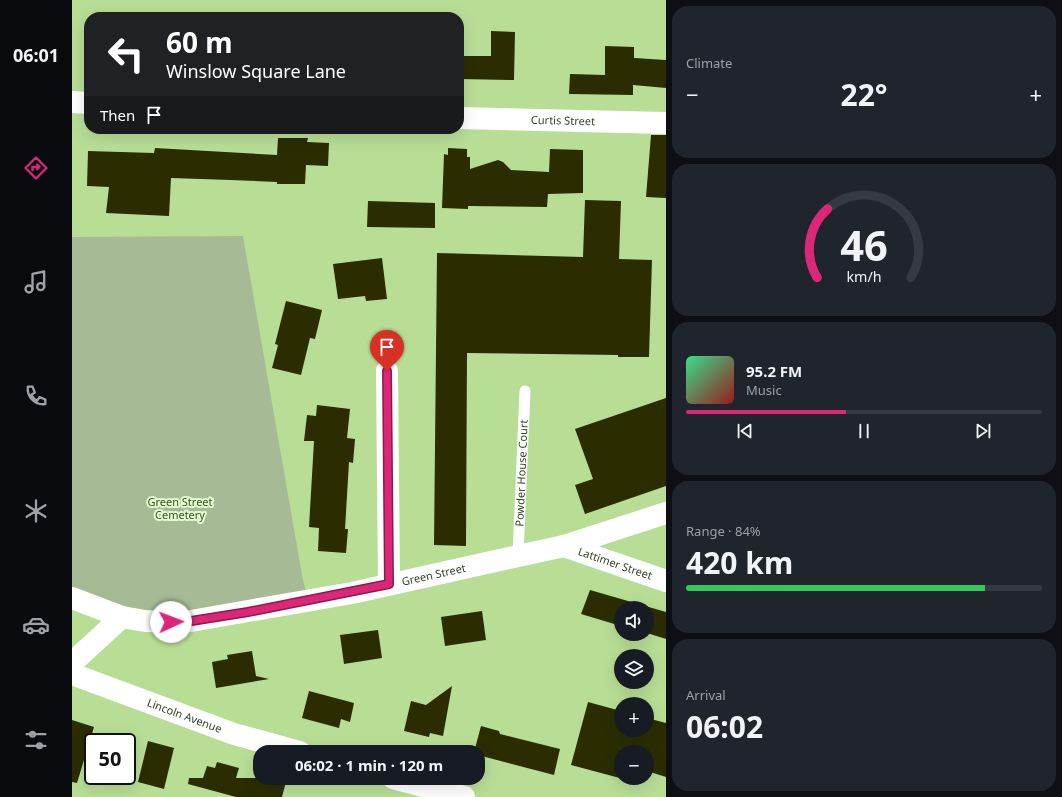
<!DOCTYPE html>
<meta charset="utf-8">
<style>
:root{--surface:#171b24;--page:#20242c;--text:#f1f3f6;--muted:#9ea1a6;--line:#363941;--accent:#db2777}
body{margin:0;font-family:"Noto Sans",sans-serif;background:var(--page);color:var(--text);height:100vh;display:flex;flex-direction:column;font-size:15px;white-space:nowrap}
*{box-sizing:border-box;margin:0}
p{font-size:13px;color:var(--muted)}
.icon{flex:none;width:22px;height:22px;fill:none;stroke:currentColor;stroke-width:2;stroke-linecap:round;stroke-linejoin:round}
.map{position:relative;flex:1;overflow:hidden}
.sheet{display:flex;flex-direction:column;gap:6px;padding:6px;background:#0d0f14;width:396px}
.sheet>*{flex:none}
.guide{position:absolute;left:12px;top:12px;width:380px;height:122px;border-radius:16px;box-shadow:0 4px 16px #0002;background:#202124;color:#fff;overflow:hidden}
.controls{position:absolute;left:542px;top:601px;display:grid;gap:8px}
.controls a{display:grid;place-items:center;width:40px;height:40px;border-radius:50%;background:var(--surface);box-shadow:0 4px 16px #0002;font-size:20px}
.speed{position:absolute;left:12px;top:733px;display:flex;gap:8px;font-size:20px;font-weight:700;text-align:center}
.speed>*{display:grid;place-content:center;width:52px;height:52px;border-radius:50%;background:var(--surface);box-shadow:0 4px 16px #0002;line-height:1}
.speed .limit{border:2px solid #111;border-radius:6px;background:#fff;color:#111}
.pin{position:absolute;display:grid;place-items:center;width:34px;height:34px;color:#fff;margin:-41px -17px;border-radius:50% 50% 50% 0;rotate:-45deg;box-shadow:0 0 4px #0007}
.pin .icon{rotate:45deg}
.me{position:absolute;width:44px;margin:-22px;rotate:88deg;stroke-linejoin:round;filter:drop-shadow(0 0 3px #0008)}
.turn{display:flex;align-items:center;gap:14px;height:84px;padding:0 16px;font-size:18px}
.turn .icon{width:52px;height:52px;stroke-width:2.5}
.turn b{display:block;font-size:28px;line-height:34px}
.then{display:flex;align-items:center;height:38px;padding:0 16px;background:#0003;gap:8px;font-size:15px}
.big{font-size:30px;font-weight:700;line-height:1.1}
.sheet .widget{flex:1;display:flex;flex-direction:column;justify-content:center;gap:6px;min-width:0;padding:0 14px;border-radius:16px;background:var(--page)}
.sheet .dial{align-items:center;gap:0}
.dial svg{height:104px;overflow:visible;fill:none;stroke:var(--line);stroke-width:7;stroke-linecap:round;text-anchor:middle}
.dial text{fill:var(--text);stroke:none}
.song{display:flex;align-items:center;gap:12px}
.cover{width:48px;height:48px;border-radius:6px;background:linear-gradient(135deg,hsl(150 70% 55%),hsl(0 70% 35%))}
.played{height:4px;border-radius:2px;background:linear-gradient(90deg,var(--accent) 45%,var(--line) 45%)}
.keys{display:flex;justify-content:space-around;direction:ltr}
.heat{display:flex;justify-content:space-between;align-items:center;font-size:22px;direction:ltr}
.charge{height:6px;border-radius:3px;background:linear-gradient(90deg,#34c759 84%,var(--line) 0)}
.trip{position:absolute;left:181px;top:745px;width:232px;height:40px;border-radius:16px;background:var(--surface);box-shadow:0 4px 16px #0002;font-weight:700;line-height:40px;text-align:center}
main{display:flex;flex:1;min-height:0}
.tabs{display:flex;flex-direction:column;width:72px;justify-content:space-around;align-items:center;background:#090b0e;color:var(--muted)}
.tabs .icon{width:28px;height:28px}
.tabs .on{color:var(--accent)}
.tabs b{font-size:18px;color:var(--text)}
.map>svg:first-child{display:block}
.green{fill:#a6bb95}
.building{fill:#2b2d00}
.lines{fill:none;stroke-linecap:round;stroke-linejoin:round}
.lane{stroke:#fff;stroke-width:11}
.street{stroke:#fff;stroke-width:22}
.secondary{stroke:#fff;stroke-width:22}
.route-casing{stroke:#8e194d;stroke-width:10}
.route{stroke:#db2777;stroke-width:7}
.labels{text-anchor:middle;stroke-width:4;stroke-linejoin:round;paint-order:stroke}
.street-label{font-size:11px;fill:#334225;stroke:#e4f9d4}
.park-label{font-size:11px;fill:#385517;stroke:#e4f9d4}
</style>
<main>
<nav class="tabs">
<b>06:01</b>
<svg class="icon on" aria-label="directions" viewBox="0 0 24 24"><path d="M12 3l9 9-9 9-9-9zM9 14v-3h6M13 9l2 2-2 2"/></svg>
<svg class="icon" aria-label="music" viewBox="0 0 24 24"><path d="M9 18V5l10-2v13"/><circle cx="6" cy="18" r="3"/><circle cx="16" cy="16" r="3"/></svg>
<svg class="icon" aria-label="phone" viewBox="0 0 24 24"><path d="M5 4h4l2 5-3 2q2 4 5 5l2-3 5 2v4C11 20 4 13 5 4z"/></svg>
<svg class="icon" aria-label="climate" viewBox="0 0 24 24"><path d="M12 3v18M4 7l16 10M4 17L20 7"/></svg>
<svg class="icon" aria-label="car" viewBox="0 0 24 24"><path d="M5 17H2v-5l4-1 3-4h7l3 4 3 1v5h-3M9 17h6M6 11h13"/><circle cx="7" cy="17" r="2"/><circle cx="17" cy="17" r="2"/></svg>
<svg class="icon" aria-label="filters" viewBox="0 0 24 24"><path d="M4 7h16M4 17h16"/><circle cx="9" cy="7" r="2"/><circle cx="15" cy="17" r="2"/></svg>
</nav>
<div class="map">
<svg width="594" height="797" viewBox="0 0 594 797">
<rect width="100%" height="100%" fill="#b8de96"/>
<polygon class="green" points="171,236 230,575 236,601 85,622 0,598 0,237"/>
<g class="building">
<polygon points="419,31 443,32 442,80 387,79 387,56 419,56"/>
<polygon points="533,46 562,47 562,58 594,60 594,88 561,85 561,95 497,94 498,74 533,75"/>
<polygon points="579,135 594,135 594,198 574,197"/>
<polygon points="206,138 236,138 235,142 257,143 256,166 234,165 233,184 205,184 205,182 158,180 99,178 97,216 34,213 37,187 15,186 16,151 82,153 83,148 205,155"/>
<polygon points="376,148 395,149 395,157 398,157 398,169 426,160 431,162 439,170 477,172 478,149 511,150 511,193 476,194 475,207 396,206 396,209 370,208 372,154 376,155"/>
<polygon points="513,200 549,201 547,259 580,260 577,357 546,357 546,355 395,353 394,546 362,545 365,253 511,257"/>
<polygon points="296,201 363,203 363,228 295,227"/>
<polygon points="310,258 315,299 294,301 293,296 266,299 261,264"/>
<polygon points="214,301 250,310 243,339 238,338 229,375 200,368 206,345 203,344"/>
<polygon points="594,398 594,486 513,514 503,485 521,479 503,429"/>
<polygon points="245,405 278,409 275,438 283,439 281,463 277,462 273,529 276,529 274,553 246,551 247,528 237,527 242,441 232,441 235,415 244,416"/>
<polygon points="518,590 594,612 594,639 575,633 575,608 549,608 549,626 509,614"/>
<polygon points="410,611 414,640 373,646 369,617"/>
<polygon points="306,630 310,658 272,664 268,635"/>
<polygon points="180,651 184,676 197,679 144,688 140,662 156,659 155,655"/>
<polygon points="380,686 371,736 358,733 357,737 332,731 339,701 354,705"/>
<polygon points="237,691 282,703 278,722 269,719 267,728 230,718"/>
<polygon points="516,702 549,711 549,730 575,730 575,718 594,723 594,777 575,771 575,752 549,752 549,778 559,778 559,781 499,765"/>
<polygon points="0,720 22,727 5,783 0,782"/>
<polygon points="409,726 427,731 428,734 488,749 482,775 406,755 406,752 402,752"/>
<polygon points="76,741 102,748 92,789 66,782"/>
<polygon points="145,762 167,768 164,778 201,778 214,782 210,797 164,797 116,784 117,778 131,778 135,766 143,768"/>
</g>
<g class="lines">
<path class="lane" id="s1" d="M446,556L453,391"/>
<g class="street">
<polyline points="0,102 17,103"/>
<path id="s2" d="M387,118L594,123"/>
<polyline points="315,371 317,584"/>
<path id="s3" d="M492,546L594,581"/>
<path id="s4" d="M0,674L162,734L228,752"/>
<polyline points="321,778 392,797"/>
</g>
<g class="secondary">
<path id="s5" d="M0,598L50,617L73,621L113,622L280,593L446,556L492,546L594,513"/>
<polyline points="0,663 50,617"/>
</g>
</g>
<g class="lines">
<defs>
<polyline id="route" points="99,622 113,622 176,612 317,584 315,371"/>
</defs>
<use href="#route" class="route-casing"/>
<use href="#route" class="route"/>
</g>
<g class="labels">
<g class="street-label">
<text dy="4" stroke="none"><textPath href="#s2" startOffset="104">Curtis Street</textPath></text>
<text dy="4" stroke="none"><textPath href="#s1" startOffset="83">Powder House Court</textPath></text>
<text dy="4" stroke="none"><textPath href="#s3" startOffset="54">Lattimer Street</textPath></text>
<text dy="4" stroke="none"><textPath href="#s5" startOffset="370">Green Street</textPath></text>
<text dy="4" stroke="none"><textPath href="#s4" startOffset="120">Lincoln Avenue</textPath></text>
</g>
<g class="park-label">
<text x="108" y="506">Green Street<tspan x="108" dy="13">Cemetery</tspan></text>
</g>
</g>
</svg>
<div class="controls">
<a><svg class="icon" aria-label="sound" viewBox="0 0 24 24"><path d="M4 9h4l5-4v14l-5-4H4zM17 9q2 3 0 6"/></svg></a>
<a><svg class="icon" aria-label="layers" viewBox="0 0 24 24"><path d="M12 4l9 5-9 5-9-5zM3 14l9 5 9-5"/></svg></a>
<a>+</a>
<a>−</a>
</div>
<div class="speed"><div class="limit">50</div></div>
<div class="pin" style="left:315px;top:371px;background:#d93025"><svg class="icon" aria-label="arrive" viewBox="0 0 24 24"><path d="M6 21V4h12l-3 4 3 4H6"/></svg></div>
<svg class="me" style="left:99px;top:622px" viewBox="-20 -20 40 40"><circle r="19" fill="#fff"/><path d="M0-13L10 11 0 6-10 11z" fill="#db2777"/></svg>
<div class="trip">06:02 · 1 min · 120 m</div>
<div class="guide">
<div class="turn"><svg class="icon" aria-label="left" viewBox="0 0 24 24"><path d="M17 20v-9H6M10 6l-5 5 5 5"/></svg><div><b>60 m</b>Winslow Square Lane</div></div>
<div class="then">Then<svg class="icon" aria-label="arrive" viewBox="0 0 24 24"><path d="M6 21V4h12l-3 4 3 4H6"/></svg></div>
</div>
</div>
<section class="sheet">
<div class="widget"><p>Climate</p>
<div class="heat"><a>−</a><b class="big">22°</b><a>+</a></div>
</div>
<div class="widget dial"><svg viewBox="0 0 100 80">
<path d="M14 69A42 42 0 1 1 86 69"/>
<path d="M14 69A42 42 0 0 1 22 16" stroke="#db2777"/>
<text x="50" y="56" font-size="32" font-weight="700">46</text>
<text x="50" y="72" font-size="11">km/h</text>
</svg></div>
<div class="widget">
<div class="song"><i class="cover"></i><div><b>95.2 FM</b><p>Music</p></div></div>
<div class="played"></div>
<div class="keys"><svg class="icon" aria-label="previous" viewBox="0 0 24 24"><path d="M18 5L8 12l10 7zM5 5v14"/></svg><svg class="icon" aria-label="pause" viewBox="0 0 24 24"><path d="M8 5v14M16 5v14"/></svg><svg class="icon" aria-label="next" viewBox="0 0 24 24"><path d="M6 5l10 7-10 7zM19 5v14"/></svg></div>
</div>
<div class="widget"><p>Range · 84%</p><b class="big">420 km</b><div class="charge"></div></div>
<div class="widget"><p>Arrival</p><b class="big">06:02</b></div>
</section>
</main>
